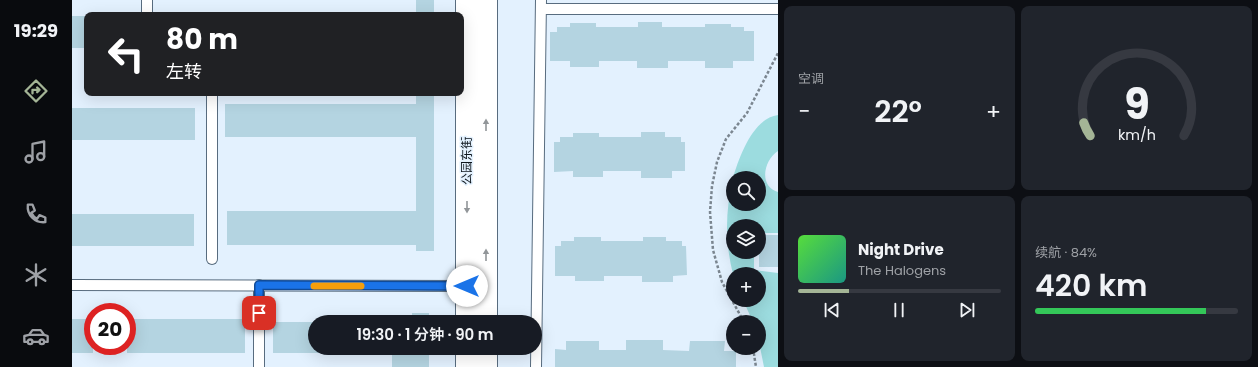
<!DOCTYPE html>
<html lang="zh">
<meta charset="utf-8">
<style>
:root{--surface:#171b24;--page:#20242c;--text:#f1f3f6;--muted:#9ea1a6;--line:#363941;--accent:#a4b596}
body{margin:0;font-family:Poppins,"Noto Sans SC",sans-serif;background:var(--page);color:var(--text);height:100vh;display:flex;flex-direction:column;font-size:15px;white-space:nowrap}
*{box-sizing:border-box;margin:0}
p{font-size:13px;color:var(--muted)}
.icon{flex:none;width:22px;height:22px;fill:none;stroke:currentColor;stroke-width:2;stroke-linecap:round;stroke-linejoin:round}
.map{position:relative;flex:1;overflow:hidden}
.drawer{display:flex;flex-direction:column;gap:6px;padding:6px;background:#0d0f14;width:480px}
.drawer>*{flex:none}
.guide{position:absolute;left:12px;top:12px;width:380px;height:84px;border-radius:8px;box-shadow:0 4px 16px #0002;background:#202124;color:#fff;overflow:hidden}
.buttons{position:absolute;left:654px;top:171px;display:grid;gap:8px}
.buttons a{display:grid;place-items:center;width:40px;height:40px;border-radius:50%;background:var(--surface);box-shadow:0 4px 16px #0002;font-size:20px}
.speed{position:absolute;left:12px;top:303px;display:flex;gap:8px;font-size:20px;font-weight:700;text-align:center}
.speed>*{display:grid;place-content:center;width:52px;height:52px;border-radius:50%;background:var(--surface);box-shadow:0 4px 16px #0002;line-height:1}
.speed .limit{border:6px solid #d22;background:#fff;color:#111}
.pin{position:absolute;display:grid;place-items:center;width:34px;height:34px;color:#fff;margin:-17px;border-radius:8px;box-shadow:0 2px 6px #0006}
.me{position:absolute;width:44px;margin:-22px;rotate:270deg;stroke-linejoin:round;filter:drop-shadow(0 0 3px #0008)}
.turn{display:flex;align-items:center;gap:14px;height:84px;padding:0 16px;font-size:18px}
.turn .icon{width:52px;height:52px;stroke-width:2.5}
.turn b{display:block;font-size:28px;line-height:34px}
.big{font-size:30px;font-weight:600;line-height:1.1}
.drawer .widget{flex:1;display:flex;flex-direction:column;justify-content:center;gap:6px;min-width:0;padding:0 14px;border-radius:8px;background:var(--page)}
.drawer .dial{align-items:center;gap:0}
.dial svg{height:104px;overflow:visible;fill:none;stroke:var(--line);stroke-width:7;stroke-linecap:round;text-anchor:middle}
.dial text{fill:var(--text);stroke:none}
.song{display:flex;align-items:center;gap:12px}
.cover{width:48px;height:48px;border-radius:6px;background:linear-gradient(135deg,hsl(110 70% 55%),hsl(170 70% 35%))}
.played{height:4px;border-radius:2px;background:linear-gradient(90deg,var(--accent) 25%,var(--line) 25%)}
.keys{display:flex;justify-content:space-around;direction:ltr}
.heat{display:flex;justify-content:space-between;align-items:center;font-size:22px;direction:ltr}
.charge{height:6px;border-radius:3px;background:linear-gradient(90deg,#34c759 84%,var(--line) 0)}
.drawer .tiles{flex:1;display:grid;gap:6px;grid-template-columns:repeat(2,1fr)}
.trip{position:absolute;left:236px;top:315px;width:234px;height:40px;border-radius:20px;background:var(--surface);box-shadow:0 4px 16px #0002;font-weight:600;line-height:40px;text-align:center}
main{display:flex;flex:1;min-height:0}
.dock{display:flex;flex-direction:column;width:72px;justify-content:space-around;align-items:center;background:#090b0e;color:var(--muted)}
.dock .icon{width:28px;height:28px}
.dock .active{color:var(--accent)}
.dock b{font-size:18px;color:var(--text)}
.map>svg:first-child{display:block}
.water{fill:#9cdcdf}
.building{fill:#b4d4e1}
.lines{fill:none;stroke-linecap:round;stroke-linejoin:round}
.lane-casing{stroke:#586c7f;stroke-width:12}
.secondary-casing{stroke:#586c7f;stroke-width:24}
.path{stroke:#7b8690;stroke-width:2.5;stroke-dasharray:3 2;stroke-linecap:butt}
.lane{stroke:#fff;stroke-width:10}
.secondary{stroke:#fff;stroke-width:22}
.oneway{fill:#929699}
.route-casing{stroke:#114b97;stroke-width:10}
.route{stroke:#1a73e8;stroke-width:7}
.slow{stroke:#f59e0b;stroke-width:7}
.labels{text-anchor:middle;stroke-width:3;stroke-linejoin:round;paint-order:stroke}
.street-label{font-size:12px;fill:#0d151c;stroke:#e3f1fe}
</style>
<main>
<nav class="dock">
<b>19:29</b>
<svg class="icon active" aria-label="directions" viewBox="0 0 24 24"><path d="M12 3l9 9-9 9-9-9zM9 14v-3h6M13 9l2 2-2 2"/></svg>
<svg class="icon" aria-label="music" viewBox="0 0 24 24"><path d="M9 18V5l10-2v13"/><circle cx="6" cy="18" r="3"/><circle cx="16" cy="16" r="3"/></svg>
<svg class="icon" aria-label="phone" viewBox="0 0 24 24"><path d="M5 4h4l2 5-3 2q2 4 5 5l2-3 5 2v4C11 20 4 13 5 4z"/></svg>
<svg class="icon" aria-label="climate" viewBox="0 0 24 24"><path d="M12 3v18M4 7l16 10M4 17L20 7"/></svg>
<svg class="icon" aria-label="car" viewBox="0 0 24 24"><path d="M5 17H2v-5l4-1 3-4h7l3 4 3 1v5h-3M9 17h6M6 11h13"/><circle cx="7" cy="17" r="2"/><circle cx="17" cy="17" r="2"/></svg>
</nav>
<div class="map">
<svg width="706" height="367" viewBox="0 0 706 367">
<rect width="100%" height="100%" fill="#e3f1fe"/>
<path class="water" d="M706,115V151C692,160 686,186 706,192V233H687V226H661V252H682V270L706,273V367H692L687,342V322H681L671,300H687V274H661C653,243 653,211 661,179V204H687V178H661C667,157 681,118 706,115Z"/>
<g class="building">
<rect x="344" y="0" width="18" height="15"/>
<rect x="0" y="16" width="15" height="32"/>
<polygon points="566,22 590,22 590,27 633,27 633,24 659,24 659,27 672,27 672,31 682,31 682,61 661,61 661,68 633,68 633,61 596,61 596,68 565,68 565,61 527,61 527,67 498,67 498,61 478,61 478,32 485,32 485,27 498,27 498,23 524,23 524,27 566,27"/>
<polygon points="344,93 362,93 362,251 344,251 344,245 155,245 155,211 344,211 344,137 153,137 153,104 344,104"/>
<rect x="0" y="108" width="123" height="32"/>
<polygon points="569,132 593,132 593,137 609,137 609,142 613,142 613,171 600,171 600,178 569,178 569,171 531,171 531,177 501,177 501,171 482,172 482,142 488,142 488,137 501,137 501,133 527,133 527,137 569,137"/>
<rect x="0" y="214" width="122" height="32"/>
<rect x="687" y="235" width="19" height="32"/>
<polygon points="502,237 529,237 529,241 571,241 571,237 594,237 594,241 610,241 610,246 614,246 615,275 601,276 601,282 570,282 570,276 532,276 532,281 503,281 503,276 483,276 483,246 489,246 489,241 502,241"/>
<polygon points="340,313 357,313 357,322 243,322 243,348 357,348 357,367 320,367 320,353 201,353 201,322 320,322 320,319 340,319"/>
<rect x="0" y="319" width="21" height="34"/>
<rect x="55" y="319" width="118" height="34"/>
<polygon points="554,340 591,340 591,350 617,351 618,341 653,341 652,351 664,351 664,367 483,367 483,349 494,350 494,341 527,341 527,350 554,350"/>
</g>
<g class="lines">
<defs>
<g id="lane">
<polyline points="75,0 75,15"/>
<polyline points="469,9 706,9"/>
<polyline points="140,93 140,259"/>
<polyline points="0,285 395,286"/>
<polyline points="187,285 187,367"/>
<polyline points="464,367 469,0"/>
</g>
<g id="secondary">
<polyline points="395,0 395,322"/>
<polyline points="414,0 414,322"/>
<polyline points="395,348 395,367"/>
<polyline points="414,348 414,367"/>
</g>
</defs>
<use href="#lane" class="lane-casing"/>
<use href="#secondary" class="secondary-casing"/>
<g class="path">
<polyline points="672,322 650,282 641,250 638,212 640,186 645,162 654,139 675,113 706,53"/>
<polyline points="681,348 684,367"/>
</g>
<use href="#lane" class="lane"/>
<use href="#secondary" class="secondary"/>
</g>
<defs><path id="oneway-solid" d="M-6-.8H1V-3.2L6.5 0L1 3.2V.8H-6Z"/></defs>
<g class="oneway">
<use href="#oneway-solid" transform="translate(414 125) rotate(-90)"/>
<use href="#oneway-solid" transform="translate(395 207) rotate(90)"/>
<use href="#oneway-solid" transform="translate(414 255) rotate(-90)"/>
</g>
<g class="lines">
<defs>
<polyline id="route" points="187,313 187,285 395,286"/>
</defs>
<use href="#route" class="route-casing"/>
<use href="#route" class="route"/>
<polyline class="slow" points="242,286 289,286"/>
</g>
<g class="labels">
<g class="street-label">
<text transform="translate(395 161) rotate(-90)" y="4">公园东街</text>
</g>
</g>
</svg>
<div class="buttons">
<a><svg class="icon" aria-label="search" viewBox="0 0 24 24"><circle cx="10" cy="10" r="6"/><path d="M15 15l6 6"/></svg></a>
<a><svg class="icon" aria-label="layers" viewBox="0 0 24 24"><path d="M12 4l9 5-9 5-9-5zM3 14l9 5 9-5"/></svg></a>
<a>+</a>
<a>−</a>
</div>
<div class="speed"><div class="limit">20</div></div>
<div class="pin" style="left:187px;top:313px;background:#d93025"><svg class="icon" aria-label="arrive" viewBox="0 0 24 24"><path d="M6 21V4h12l-3 4 3 4H6"/></svg></div>
<svg class="me" style="left:395px;top:286px" viewBox="-20 -20 40 40"><circle r="19" fill="#fff"/><path d="M0-13L10 11 0 6-10 11z" fill="#1a73e8"/></svg>
<div class="trip">19:30 · 1 分钟 · 90 m</div>
<div class="guide">
<div class="turn"><svg class="icon" aria-label="left" viewBox="0 0 24 24"><path d="M17 20v-9H6M10 6l-5 5 5 5"/></svg><div><b>80 m</b>左转</div></div>
</div>
</div>
<section class="drawer">
<div class="tiles">
<div class="widget"><p>空调</p>
<div class="heat"><a>−</a><b class="big">22°</b><a>+</a></div>
</div>
<div class="widget dial"><svg viewBox="0 0 100 80">
<path d="M14 69A42 42 0 1 1 86 69"/>
<path d="M14 69A42 42 0 0 1 9 59" stroke="#a4b596"/>
<text x="50" y="56" font-size="32" font-weight="700">9</text>
<text x="50" y="72" font-size="11">km/h</text>
</svg></div>
<div class="widget">
<div class="song"><i class="cover"></i><div><b>Night Drive</b><p>The Halogens</p></div></div>
<div class="played"></div>
<div class="keys"><svg class="icon" aria-label="previous" viewBox="0 0 24 24"><path d="M18 5L8 12l10 7zM5 5v14"/></svg><svg class="icon" aria-label="pause" viewBox="0 0 24 24"><path d="M8 5v14M16 5v14"/></svg><svg class="icon" aria-label="next" viewBox="0 0 24 24"><path d="M6 5l10 7-10 7zM19 5v14"/></svg></div>
</div>
<div class="widget"><p>续航 · 84%</p><b class="big">420 km</b><div class="charge"></div></div>
</div>
</section>
</main>
